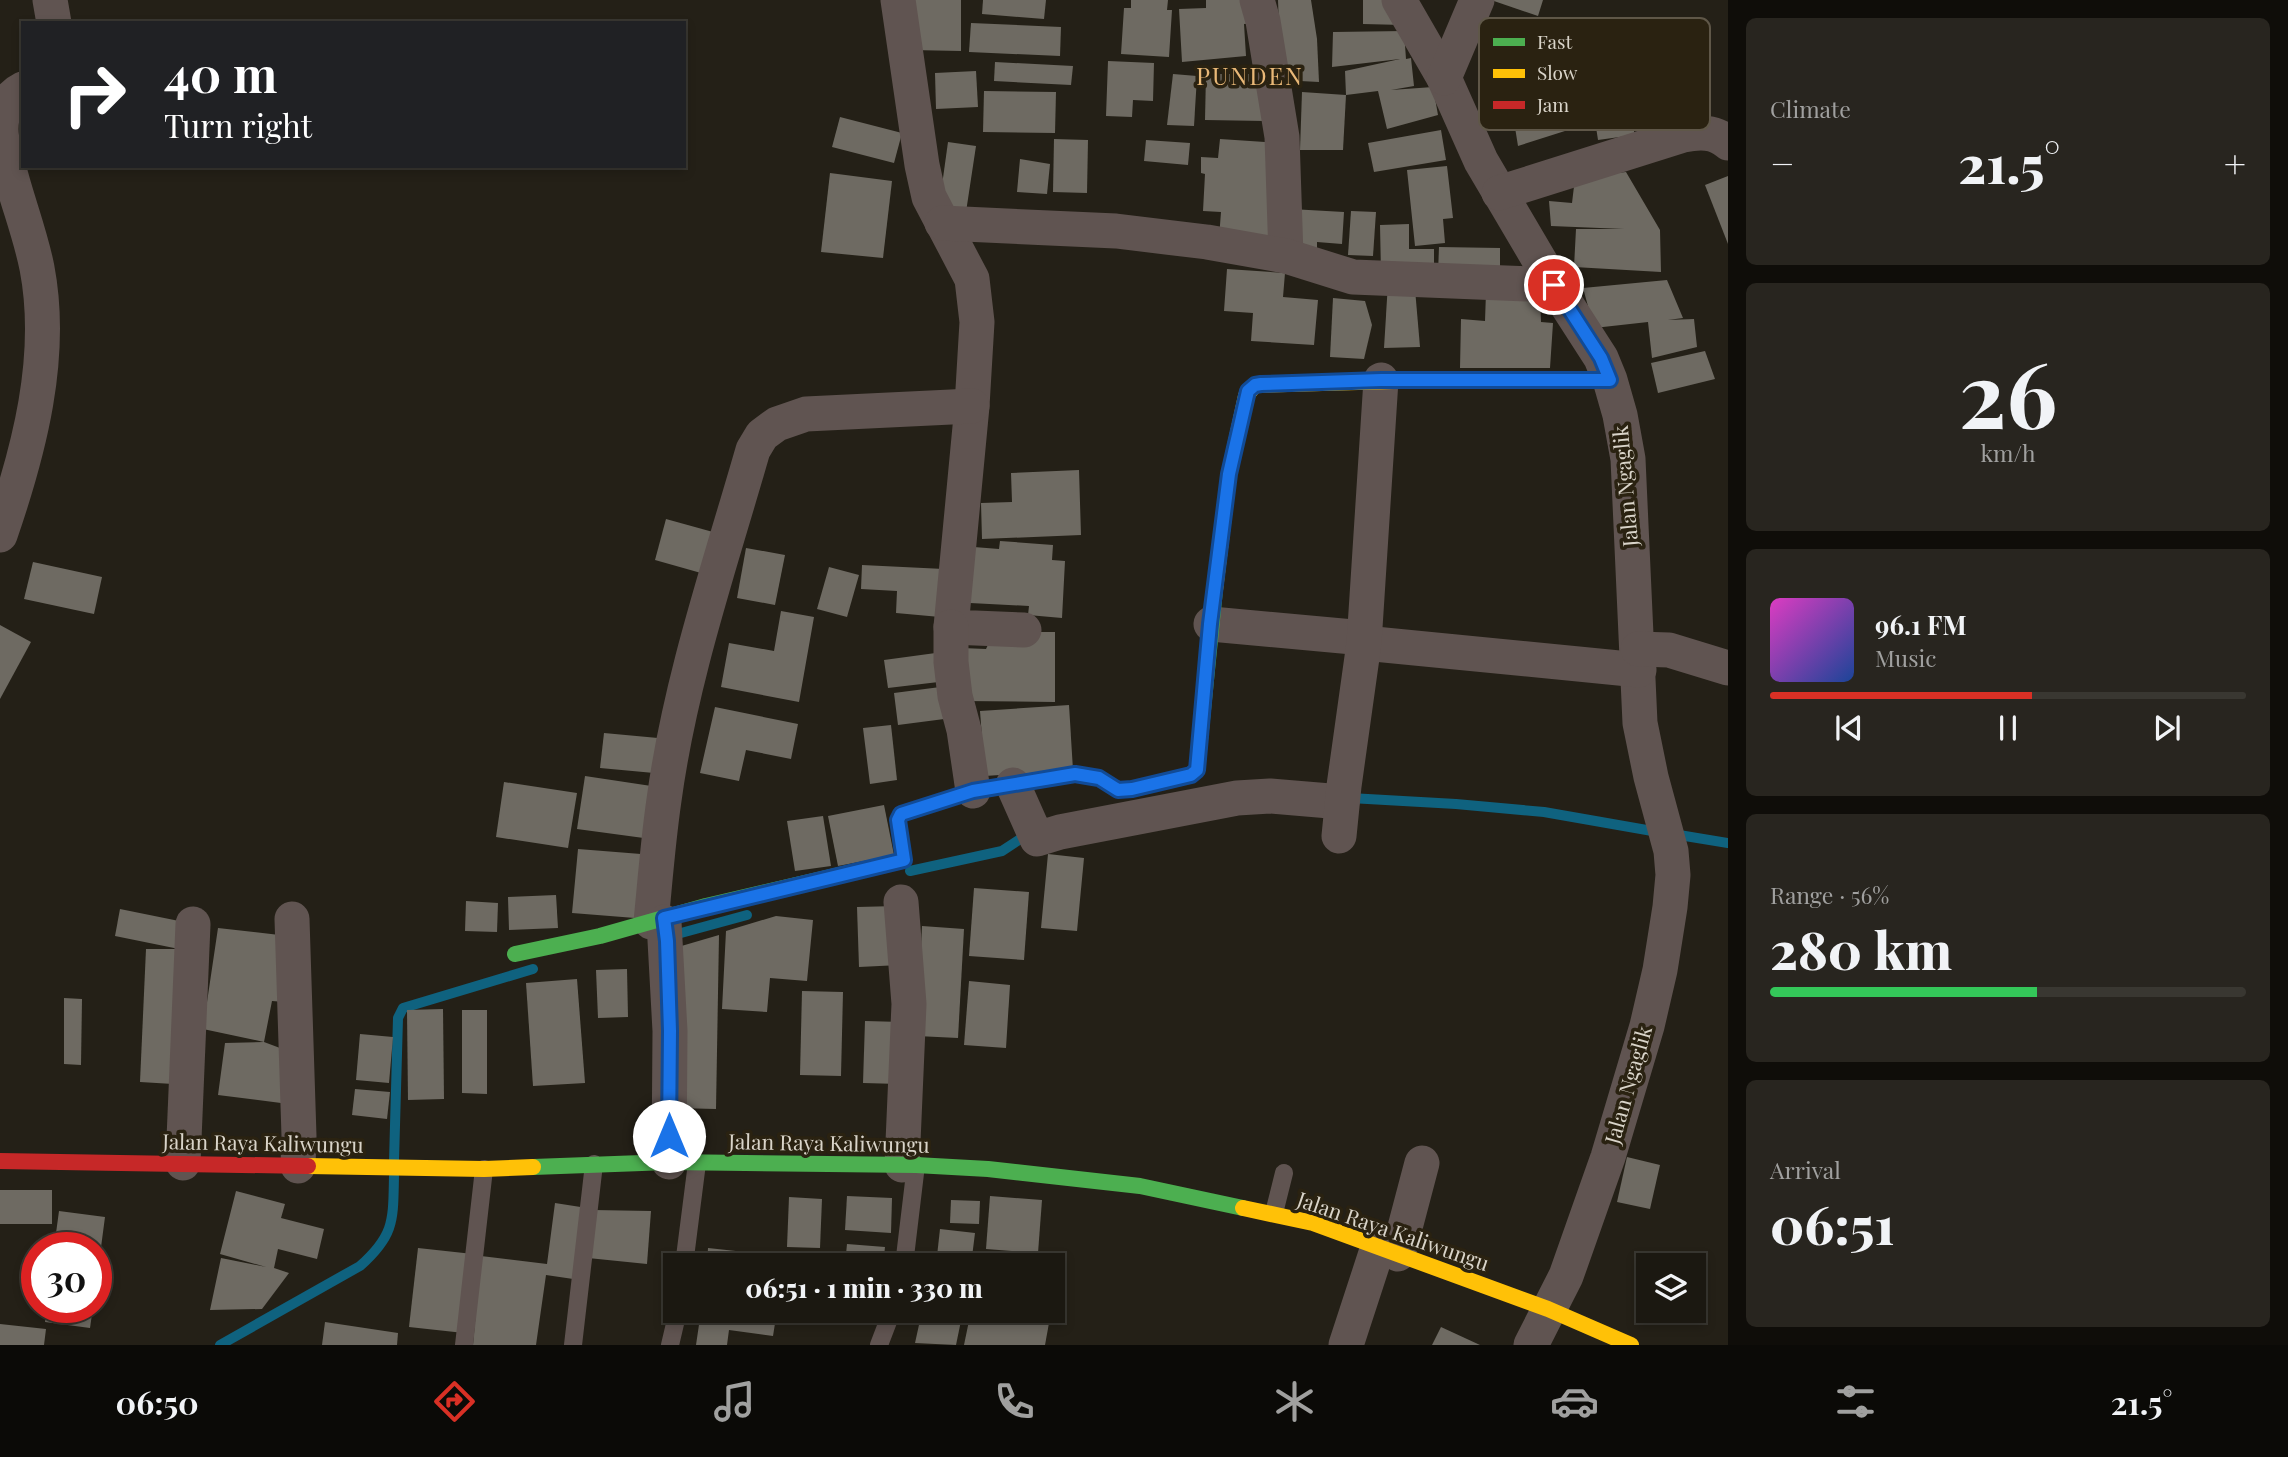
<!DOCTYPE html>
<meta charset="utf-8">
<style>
:root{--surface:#1b1811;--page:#28251f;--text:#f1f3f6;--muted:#a0a09f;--line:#393731;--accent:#d93025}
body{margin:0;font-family:"Playfair Display",serif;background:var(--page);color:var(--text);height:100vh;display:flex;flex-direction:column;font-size:26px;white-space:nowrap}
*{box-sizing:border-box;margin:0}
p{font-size:23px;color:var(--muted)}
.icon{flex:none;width:38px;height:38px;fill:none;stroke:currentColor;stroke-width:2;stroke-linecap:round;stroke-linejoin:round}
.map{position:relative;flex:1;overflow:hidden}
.details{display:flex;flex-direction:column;gap:18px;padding:18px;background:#0f0d09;width:560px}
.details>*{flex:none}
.banner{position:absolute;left:21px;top:21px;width:665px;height:147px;border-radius:0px;box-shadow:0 4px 10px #0003,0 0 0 2px var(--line);background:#202124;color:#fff;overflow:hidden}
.tools{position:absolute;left:1636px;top:1253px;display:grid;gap:14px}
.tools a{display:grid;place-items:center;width:70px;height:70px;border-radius:0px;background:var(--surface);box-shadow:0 4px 10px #0003,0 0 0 2px var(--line);font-size:35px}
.speed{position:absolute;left:21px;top:1232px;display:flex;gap:14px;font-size:35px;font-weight:700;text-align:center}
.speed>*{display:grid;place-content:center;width:91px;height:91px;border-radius:50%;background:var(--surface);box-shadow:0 4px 10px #0003,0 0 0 2px var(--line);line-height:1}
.speed .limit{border:10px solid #d22;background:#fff;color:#111}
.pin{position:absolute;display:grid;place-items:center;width:60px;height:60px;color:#fff;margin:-30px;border:4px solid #fff;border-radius:50%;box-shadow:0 2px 7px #0007}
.me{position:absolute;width:77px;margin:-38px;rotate:0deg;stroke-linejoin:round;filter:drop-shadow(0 0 5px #0008)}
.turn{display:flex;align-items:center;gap:24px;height:147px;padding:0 28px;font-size:32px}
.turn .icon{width:91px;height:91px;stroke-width:2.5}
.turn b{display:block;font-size:49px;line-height:60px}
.big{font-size:52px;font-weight:800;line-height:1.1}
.details .widget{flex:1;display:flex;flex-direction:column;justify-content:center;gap:10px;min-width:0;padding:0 24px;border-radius:10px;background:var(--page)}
.details .dial{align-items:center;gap:0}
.dial b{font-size:91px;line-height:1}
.song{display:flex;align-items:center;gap:21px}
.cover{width:84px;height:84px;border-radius:10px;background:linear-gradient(135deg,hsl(310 70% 55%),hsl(220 70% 35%))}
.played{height:7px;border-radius:4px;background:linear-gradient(90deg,var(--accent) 55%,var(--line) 55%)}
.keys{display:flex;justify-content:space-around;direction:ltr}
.heat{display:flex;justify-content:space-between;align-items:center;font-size:38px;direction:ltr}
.charge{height:10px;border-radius:5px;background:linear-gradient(90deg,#34c759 56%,var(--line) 0)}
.trip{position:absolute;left:663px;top:1253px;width:402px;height:70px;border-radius:0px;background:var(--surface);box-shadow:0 4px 10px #0003,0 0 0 2px var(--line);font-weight:800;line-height:70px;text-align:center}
.dock{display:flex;height:112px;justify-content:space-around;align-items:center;background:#0b0a07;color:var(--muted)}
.dock .icon{width:49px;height:49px}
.dock .on{color:var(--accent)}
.dock b{font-size:32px;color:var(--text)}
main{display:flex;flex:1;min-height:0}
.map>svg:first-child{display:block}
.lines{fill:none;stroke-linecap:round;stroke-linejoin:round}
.stream{stroke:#0f627f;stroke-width:10}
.building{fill:#6e6a62}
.lane{stroke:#605451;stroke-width:18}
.street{stroke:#605451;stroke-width:35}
.fast{stroke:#4caf50;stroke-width:16}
.slow{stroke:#ffc107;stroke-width:16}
.jam{stroke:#c62828;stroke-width:16}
.route-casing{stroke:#114b97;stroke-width:18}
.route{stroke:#1a73e8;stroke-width:12}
.labels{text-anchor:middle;stroke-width:7;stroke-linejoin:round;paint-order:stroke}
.street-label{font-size:21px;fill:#d9d4c9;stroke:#2a2211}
.quarter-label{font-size:24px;letter-spacing:2px;fill:#e9b877;stroke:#2a2211}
.key{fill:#2a2211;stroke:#5f5748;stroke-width:2}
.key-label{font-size:19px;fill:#d9d4c9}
</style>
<main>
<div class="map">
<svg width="1728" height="1345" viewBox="0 0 1728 1345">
<rect width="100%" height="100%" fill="#242017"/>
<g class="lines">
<g class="stream">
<polyline points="1350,798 1456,804 1544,812 1658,832"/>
<polyline points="1673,834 1728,843"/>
<polyline points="910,871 1002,851 1028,834"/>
<polyline points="670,936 747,915"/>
<polyline points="394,1161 398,1018 403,1008 533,969"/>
<path d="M220,1345L360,1266C395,1235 393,1220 394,1176"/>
</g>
</g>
<g class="building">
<polygon points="912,0 961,0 961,51 911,50"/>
<polygon points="983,0 1046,0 1044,19 982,14"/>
<polygon points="1131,0 1168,0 1167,10 1172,10 1169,57 1121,54 1124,8 1131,8"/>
<polygon points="1206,0 1253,0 1258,23 1244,24 1246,56 1182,62 1179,9 1206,8"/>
<polygon points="1278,0 1311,0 1317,39 1319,82 1281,80"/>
<polygon points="1363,0 1390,0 1403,25 1363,24"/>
<polygon points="1491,0 1543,0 1538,16"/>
<polygon points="971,23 1061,27 1060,56 969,52"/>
<polygon points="1404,31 1406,59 1411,58 1414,86 1391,90 1433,87 1438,115 1387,129 1378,91 1346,95 1345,71 1400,59 1332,67 1333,32"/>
<polygon points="1521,50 1582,63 1583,97 1587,124 1518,146 1508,84"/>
<polygon points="1108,61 1154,63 1153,101 1133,100 1132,117 1106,116"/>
<polygon points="995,62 1073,66 1071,85 994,81"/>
<polygon points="976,71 978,107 936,109 935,73"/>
<polygon points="1173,74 1197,76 1194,126 1167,125"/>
<polygon points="1206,74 1265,74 1265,121 1205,120"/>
<polygon points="1625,87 1634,106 1634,135 1598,140 1591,95"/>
<polygon points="984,91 1056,92 1055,133 983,132"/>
<polygon points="1302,92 1346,95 1343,150 1300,150"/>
<polygon points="840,117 902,133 894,163 832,147"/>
<polygon points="1441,130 1446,160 1374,172 1368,143"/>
<polygon points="1054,139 1088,140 1087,193 1053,192"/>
<polygon points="1220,139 1265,142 1273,166 1277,241 1219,238 1221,212 1203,211 1205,174 1201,173 1201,157 1218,158"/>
<polygon points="1146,140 1190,143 1188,165 1144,161"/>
<polygon points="948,142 976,146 966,212 939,207"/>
<polygon points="1020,159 1050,164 1047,194 1017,192"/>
<polygon points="1447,166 1453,218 1443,219 1445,243 1415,246 1407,170"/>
<polygon points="1626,172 1660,230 1661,272 1574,267 1576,229 1624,229 1551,226 1549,201 1572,203 1575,178"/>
<polygon points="830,173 892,181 883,258 821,252"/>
<polygon points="1728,176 1728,244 1705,185"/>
<polygon points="1291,209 1344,212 1342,244 1317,242 1317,254 1288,252"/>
<polygon points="1351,211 1376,212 1373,256 1348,255"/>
<polygon points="1409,224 1409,249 1434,249 1434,272 1381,273 1380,225"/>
<polygon points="1439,247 1500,248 1500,274 1438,273"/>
<polygon points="1227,269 1285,273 1283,297 1318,300 1314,345 1251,341 1253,313 1224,311"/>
<polygon points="1667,280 1683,318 1668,320 1694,319 1697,347 1652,358 1648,322 1594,328 1583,288"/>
<polygon points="1388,283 1415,289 1420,347 1384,348"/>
<polygon points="1486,292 1540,295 1541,322 1553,323 1550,368 1460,368 1461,319 1485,321"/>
<polygon points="1333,298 1365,301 1372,325 1364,359 1330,357"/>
<polygon points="1705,351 1715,379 1658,393 1651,363"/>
<polygon points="1079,470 1081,535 982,539 981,503 1012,502 1011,473"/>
<polygon points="666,519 713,532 701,573 655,560"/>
<polygon points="1000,541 1053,545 1052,560 1065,561 1062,618 1028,615 1029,606 970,603 974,547 999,549"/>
<polygon points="746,548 785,555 775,605 737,598"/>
<polygon points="33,562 102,577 94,614 24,599"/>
<polygon points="862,565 944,569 940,617 896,613 897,591 861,589"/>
<polygon points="829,567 859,575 847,617 817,609"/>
<polygon points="781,611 814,617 799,702 721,687 729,643 774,651"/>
<polygon points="0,625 31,642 0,699"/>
<polygon points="994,632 1055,632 1055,702 962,701 962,648 986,649"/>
<polygon points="943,652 947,681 888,688 884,660"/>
<polygon points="948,686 952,718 898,725 894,693"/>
<polygon points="1069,705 1073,770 985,776 980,711"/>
<polygon points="715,707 798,724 791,759 746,750 739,781 700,773"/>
<polygon points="891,725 897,780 870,784 863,728"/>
<polygon points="604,733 658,738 654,773 600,768"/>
<polygon points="585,776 658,787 651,839 577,829"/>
<polygon points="504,782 577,793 568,848 496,837"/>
<polygon points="884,805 894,855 838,866 828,816"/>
<polygon points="823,816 831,866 795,871 787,821"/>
<polygon points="578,849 641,854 635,918 572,913"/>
<polygon points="1048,854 1084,858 1077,931 1041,928"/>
<polygon points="974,888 1029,892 1024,960 969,956"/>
<polygon points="556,895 558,928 509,930 508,897"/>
<polygon points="466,901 498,903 497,932 465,931"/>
<polygon points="897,906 900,965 859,967 857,907"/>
<polygon points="120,909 184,922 179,949 115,936"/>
<polygon points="776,916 813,920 807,981 770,978 767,1012 722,1009 726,931"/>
<polygon points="922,926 964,929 958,1038 917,1036"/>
<polygon points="218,928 288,936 285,1002 272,1001 264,1042 288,1051 281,1103 218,1095 225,1043 264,1042 203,1029"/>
<polygon points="719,935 716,1109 675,1108 678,947"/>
<polygon points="146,949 179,949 173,1084 140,1082"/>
<polygon points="627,969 628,1017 598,1018 596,970"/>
<polygon points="577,979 585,1083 533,1086 526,983"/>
<polygon points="969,981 1010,985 1006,1048 964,1045"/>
<polygon points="802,991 843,992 841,1076 800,1075"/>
<polygon points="64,998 82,999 81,1065 64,1064"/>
<polygon points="443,1009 444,1099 408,1100 407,1010"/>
<polygon points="462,1010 487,1010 487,1094 462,1093"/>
<polygon points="865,1021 902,1022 899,1084 863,1083"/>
<polygon points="360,1034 393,1037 389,1083 356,1080"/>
<polygon points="355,1089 390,1092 387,1119 352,1115"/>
<polygon points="1627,1157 1660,1165 1650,1209 1617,1202"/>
<rect x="0" y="1190" width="52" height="34"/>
<polygon points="236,1191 285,1204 281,1218 324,1229 317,1259 278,1249 274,1268 289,1273 262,1309 210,1310 221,1258 266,1267 220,1254"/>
<polygon points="847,1196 892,1198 891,1233 845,1230"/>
<polygon points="990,1196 1042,1200 1038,1253 986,1249"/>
<polygon points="789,1197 822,1199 820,1248 787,1247"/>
<polygon points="951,1200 980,1201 979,1224 950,1223"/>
<polygon points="555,1203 587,1208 580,1280 546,1275 536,1345 473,1345 481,1256 547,1264"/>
<polygon points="593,1210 651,1211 647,1264 588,1258"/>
<polygon points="59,1211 105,1217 98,1270 96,1270 96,1248 54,1248"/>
<polygon points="940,1229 975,1233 971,1265 936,1265"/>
<polygon points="847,1244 885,1247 883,1265 845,1265"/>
<polygon points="418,1248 473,1254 464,1333 409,1327"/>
<polygon points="708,1248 745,1252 744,1265 707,1263"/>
<polygon points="795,1254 836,1257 836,1265 794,1265"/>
<polygon points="1003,1255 1031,1256 1030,1265 1002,1265"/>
<polygon points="47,1307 93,1307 90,1328 45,1322"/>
<polygon points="701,1311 777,1311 773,1336 729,1330 727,1345 696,1345"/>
<polygon points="922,1311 963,1311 956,1345 915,1343"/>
<polygon points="971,1311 984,1311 1049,1323 1045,1345 964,1345"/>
<polygon points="325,1322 398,1333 397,1345 322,1345"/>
<polygon points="0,1324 46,1329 44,1345 0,1345"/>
<polygon points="1441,1327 1480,1345 1432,1345"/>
</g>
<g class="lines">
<g class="lane">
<polyline points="1274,1213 1284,1173"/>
<polyline points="684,1265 697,1163"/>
<polyline points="904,1265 916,1165"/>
<polyline points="464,1345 484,1169"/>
<polyline points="573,1345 594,1164"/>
<polyline points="670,1345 678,1311"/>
<polyline points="879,1345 892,1311"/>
</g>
<g class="street">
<polyline points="50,0 54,23"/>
<polyline points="898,0 922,165 929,197 972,279 977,322 972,406 951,627 1024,630"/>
<polyline points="1257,0 1263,21 1282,137 1286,256"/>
<polyline points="1399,0 1444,78 1481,161 1554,285 1601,358 1610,380 1620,415 1628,459 1640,723 1651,777 1671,851 1673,875 1670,907 1660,970 1647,1026 1608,1157 1566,1276 1531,1345"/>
<polyline points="1444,78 1477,0"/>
<path d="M1499,193L1683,135C1699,132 1715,131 1728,143"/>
<polyline points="942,223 1116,231 1207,242 1286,256 1353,277 1554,285"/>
<path d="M0,535C29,451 54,357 37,268C31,237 19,206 11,176C7,161 1,144 1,129C1,112 7,97 23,89"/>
<polyline points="1211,624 1364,638"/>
<polyline points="951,627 951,662 955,696 964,730 973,791"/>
<polyline points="1364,643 1639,670"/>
<polyline points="1638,649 1669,650 1728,668"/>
<polyline points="1013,785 1037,839 1060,832 1237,798 1270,796 1342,802"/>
<polyline points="1339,836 1344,786 1364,643 1381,380"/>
<polyline points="901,902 909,1004 902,1165"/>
<polyline points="292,919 299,1136 298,1166"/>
<path d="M651,922C655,882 658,841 664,800C680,681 720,565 753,450L762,435L777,424L806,414L972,406"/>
<polyline points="664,922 670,1031 669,1162"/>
<polyline points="183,1163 193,924"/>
<polyline points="1398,1254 1422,1163"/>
<polyline points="1346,1345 1378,1247"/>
</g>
<g class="fast">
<polyline points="1429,380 1610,380"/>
<polyline points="515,954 600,936 706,906 904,860 898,820 901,814 973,791 1075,774 1099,778 1118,790 1132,789 1191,775 1197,770 1215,590"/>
<polyline points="533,1167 669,1162 916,1165 988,1169 1140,1186 1243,1208"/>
</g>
<g class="slow">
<polyline points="1215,590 1229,474 1246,396 1255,385 1429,380"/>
<polyline points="308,1166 484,1169 533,1167"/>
<polyline points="1243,1208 1313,1223 1548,1309 1631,1345"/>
</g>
<polyline class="jam" points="0,1161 308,1166"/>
</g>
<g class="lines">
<defs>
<polyline id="route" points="669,1136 670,1031 667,941 664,918 904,860 898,820 901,814 973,791 1075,774 1099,778 1118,790 1132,789 1191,775 1197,770 1210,624 1229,474 1248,391 1255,385 1261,384 1381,380 1610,380 1601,358 1554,285"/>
</defs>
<use href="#route" class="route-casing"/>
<use href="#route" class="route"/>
</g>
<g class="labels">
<g class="street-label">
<text transform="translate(1626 486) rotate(-95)" y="7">Jalan Ngaglik</text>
<text transform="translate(1629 1085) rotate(-74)" y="7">Jalan Ngaglik</text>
<text transform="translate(263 1144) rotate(1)" y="7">Jalan Raya Kaliwungu</text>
<text transform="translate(829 1144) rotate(1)" y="7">Jalan Raya Kaliwungu</text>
<text transform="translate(1393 1232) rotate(19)" y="7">Jalan Raya Kaliwungu</text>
</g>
<g class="quarter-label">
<text x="1250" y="85">PUNDEN</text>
</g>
</g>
<rect x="1479" y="18" width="231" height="112" rx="10" class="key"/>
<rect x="1493" y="38" width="32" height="8" fill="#4caf50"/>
<rect x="1493" y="69" width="32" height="9" fill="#ffc107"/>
<rect x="1493" y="101" width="32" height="8" fill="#c62828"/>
<g class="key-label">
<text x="1537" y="49">Fast</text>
<text x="1537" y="80">Slow</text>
<text x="1537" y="112">Jam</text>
</g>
</svg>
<div class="tools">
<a><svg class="icon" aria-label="layers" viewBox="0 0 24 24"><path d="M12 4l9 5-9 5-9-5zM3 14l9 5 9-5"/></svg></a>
</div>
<div class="speed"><div class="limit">30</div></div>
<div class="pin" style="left:1554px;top:285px;background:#d93025"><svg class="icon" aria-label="arrive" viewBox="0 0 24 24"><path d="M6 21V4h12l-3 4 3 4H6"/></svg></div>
<svg class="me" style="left:669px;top:1136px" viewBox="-20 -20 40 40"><circle r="19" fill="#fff"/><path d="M0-13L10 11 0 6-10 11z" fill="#1a73e8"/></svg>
<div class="trip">06:51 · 1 min · 330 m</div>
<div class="banner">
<div class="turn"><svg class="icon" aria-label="right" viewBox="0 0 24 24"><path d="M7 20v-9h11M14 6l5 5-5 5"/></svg><div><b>40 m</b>Turn right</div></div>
</div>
</div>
<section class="details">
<div class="widget"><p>Climate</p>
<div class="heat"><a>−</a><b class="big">21.5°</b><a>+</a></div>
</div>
<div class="widget dial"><b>26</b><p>km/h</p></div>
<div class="widget">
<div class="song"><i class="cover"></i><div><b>96.1 FM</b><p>Music</p></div></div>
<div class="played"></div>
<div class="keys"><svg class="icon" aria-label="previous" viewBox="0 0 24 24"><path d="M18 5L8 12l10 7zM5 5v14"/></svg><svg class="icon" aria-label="pause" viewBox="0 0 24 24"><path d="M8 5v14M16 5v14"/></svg><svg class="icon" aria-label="next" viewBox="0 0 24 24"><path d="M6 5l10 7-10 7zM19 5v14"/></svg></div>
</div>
<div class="widget"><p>Range · 56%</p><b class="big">280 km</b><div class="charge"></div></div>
<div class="widget"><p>Arrival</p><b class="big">06:51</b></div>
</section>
</main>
<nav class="dock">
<b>06:50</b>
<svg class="icon on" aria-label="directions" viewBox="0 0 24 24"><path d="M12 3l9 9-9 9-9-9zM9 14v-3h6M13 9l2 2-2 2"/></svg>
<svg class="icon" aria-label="music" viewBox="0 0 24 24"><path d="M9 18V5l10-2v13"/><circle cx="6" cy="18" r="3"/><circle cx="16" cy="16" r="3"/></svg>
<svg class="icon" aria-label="phone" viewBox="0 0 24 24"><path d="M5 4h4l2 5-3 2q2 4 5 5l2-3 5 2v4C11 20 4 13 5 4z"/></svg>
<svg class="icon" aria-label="climate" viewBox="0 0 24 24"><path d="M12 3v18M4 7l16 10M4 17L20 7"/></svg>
<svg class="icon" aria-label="car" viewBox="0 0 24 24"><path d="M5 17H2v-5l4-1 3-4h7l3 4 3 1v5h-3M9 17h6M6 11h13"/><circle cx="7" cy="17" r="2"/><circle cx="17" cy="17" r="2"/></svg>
<svg class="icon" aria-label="filters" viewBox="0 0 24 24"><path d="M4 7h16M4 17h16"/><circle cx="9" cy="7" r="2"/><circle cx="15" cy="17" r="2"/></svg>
<b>21.5°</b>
</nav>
